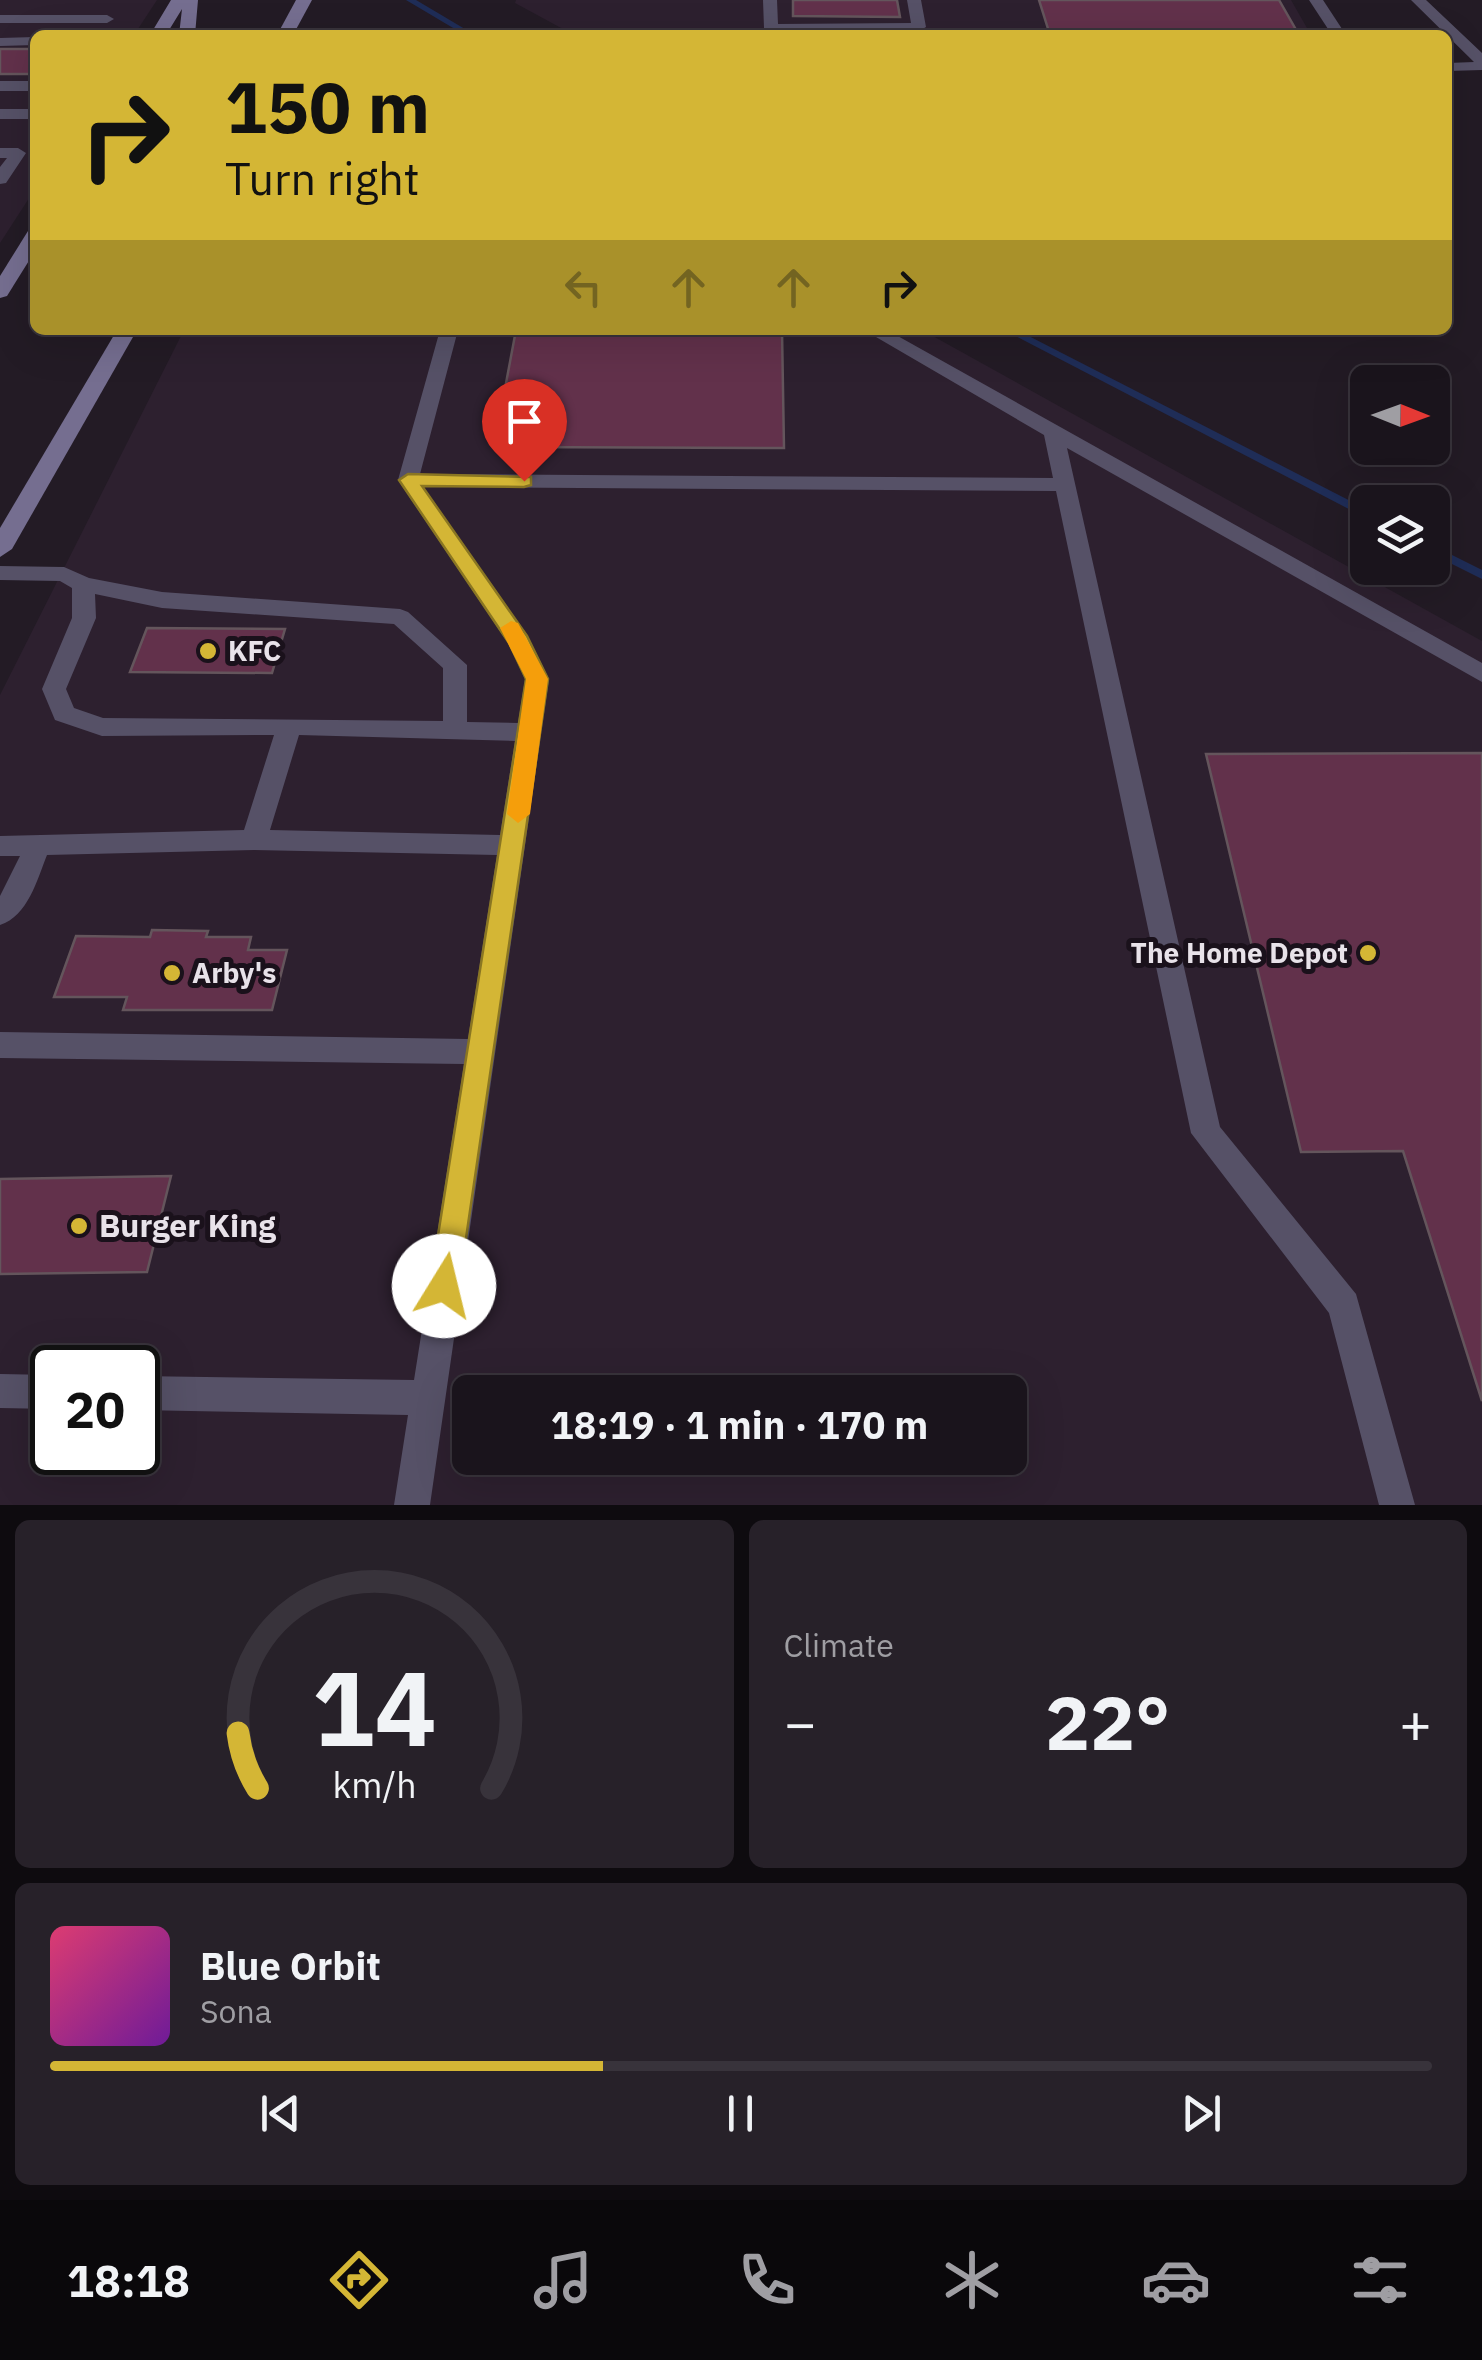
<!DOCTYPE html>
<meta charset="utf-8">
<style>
:root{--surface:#1a141c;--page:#272129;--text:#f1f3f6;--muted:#9f9ea3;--line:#38333b;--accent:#d4b635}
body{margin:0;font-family:"IBM Plex Sans",sans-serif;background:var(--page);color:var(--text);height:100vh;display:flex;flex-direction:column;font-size:38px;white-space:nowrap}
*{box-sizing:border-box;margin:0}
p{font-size:32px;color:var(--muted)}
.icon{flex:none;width:55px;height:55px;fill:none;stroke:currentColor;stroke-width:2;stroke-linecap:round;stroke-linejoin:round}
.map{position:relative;height:1505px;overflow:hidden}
.side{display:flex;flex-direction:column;gap:15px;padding:15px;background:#0e0b0f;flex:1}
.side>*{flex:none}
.guide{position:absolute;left:30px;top:30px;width:1422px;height:305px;border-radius:15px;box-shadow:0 10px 40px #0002,0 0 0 2px var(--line);background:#d4b635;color:#111;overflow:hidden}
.needle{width:65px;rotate:91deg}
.buttons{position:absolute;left:1350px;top:365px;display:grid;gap:20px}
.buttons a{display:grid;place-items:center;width:100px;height:100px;border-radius:15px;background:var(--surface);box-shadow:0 10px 40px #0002,0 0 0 2px var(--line);font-size:50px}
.speed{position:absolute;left:30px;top:1345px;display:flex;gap:20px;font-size:50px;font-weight:700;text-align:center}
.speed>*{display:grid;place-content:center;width:130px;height:130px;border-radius:50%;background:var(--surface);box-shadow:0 10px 40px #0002,0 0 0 2px var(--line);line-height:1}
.speed .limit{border:5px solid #111;border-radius:15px;background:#fff;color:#111}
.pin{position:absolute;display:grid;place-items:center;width:85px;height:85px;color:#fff;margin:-102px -42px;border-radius:50% 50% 50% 0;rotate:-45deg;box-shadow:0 0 10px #0007}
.pin .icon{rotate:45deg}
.me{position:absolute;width:110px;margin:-55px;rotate:9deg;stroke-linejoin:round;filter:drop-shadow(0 0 8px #0008)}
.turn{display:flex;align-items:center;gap:35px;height:210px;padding:0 30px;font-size:45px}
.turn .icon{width:130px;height:130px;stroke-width:2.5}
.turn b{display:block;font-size:70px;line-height:85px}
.lanes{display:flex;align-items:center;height:95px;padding:0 30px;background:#0003;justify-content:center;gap:50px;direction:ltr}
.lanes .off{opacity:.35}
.big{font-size:75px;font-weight:800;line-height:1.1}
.side .card{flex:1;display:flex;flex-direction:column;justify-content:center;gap:15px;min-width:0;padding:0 35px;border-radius:15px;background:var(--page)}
.side .dial{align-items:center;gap:0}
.dial svg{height:260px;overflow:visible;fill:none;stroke:var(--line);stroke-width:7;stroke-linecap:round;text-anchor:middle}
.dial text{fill:var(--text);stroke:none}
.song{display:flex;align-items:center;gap:30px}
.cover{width:120px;height:120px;border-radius:15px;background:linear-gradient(135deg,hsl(340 70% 55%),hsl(280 70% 35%))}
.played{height:10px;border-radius:5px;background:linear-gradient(90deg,var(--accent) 40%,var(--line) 40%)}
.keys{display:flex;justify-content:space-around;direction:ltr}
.heat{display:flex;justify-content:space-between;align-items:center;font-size:55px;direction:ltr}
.side .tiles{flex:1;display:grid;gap:15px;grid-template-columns:1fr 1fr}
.card:last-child{grid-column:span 2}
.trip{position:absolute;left:452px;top:1375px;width:575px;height:100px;border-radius:15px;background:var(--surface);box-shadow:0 10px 40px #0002,0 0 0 2px var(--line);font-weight:800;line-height:100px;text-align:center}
.tabs{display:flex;height:160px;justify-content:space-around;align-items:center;background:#0a080b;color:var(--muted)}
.tabs .icon{width:70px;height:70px}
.tabs .current{color:var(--accent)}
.tabs b{font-size:45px;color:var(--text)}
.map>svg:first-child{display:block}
.built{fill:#2d202f;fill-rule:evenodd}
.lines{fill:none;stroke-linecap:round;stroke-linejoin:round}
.stream{fill:#1f2d57;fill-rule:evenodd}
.building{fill:#62314b;stroke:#64555c;stroke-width:2.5}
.service{fill:#565167;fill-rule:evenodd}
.secondary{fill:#756e90;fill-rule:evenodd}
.route{fill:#d4b635;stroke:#8a7622;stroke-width:2.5}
.slow{fill:#f59e0b}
.poi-dot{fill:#d4b635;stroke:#1a111b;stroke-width:4}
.labels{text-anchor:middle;stroke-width:10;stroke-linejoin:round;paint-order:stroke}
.poi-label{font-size:28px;font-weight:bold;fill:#e8e2e9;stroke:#1a111b;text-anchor:start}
.near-poi-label{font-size:32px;font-weight:bold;fill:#e8e2e9;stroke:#1a111b;text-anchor:start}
</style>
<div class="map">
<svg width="1482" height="1505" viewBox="0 0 1482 1505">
<rect width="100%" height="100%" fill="#231b25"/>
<g class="built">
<polygon points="0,0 157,0 134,35 35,35 35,189 0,243"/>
<polygon points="516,0 1291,0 1311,35 574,35 515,3"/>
<path d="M184,330H922L1482,641V1505H0V695ZM52,1368H138V1452H52ZM470,1392H1010V1458H470Z"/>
</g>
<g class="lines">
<g class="stream">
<polygon points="406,0 416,0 475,35 465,35"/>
<polygon points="1004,330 1017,330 1368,510 1368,519"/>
<polygon points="1432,545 1482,570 1482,579 1432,554"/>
</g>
</g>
<g class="building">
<polygon points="793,0 897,0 900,17 793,16"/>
<polygon points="1039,0 1279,0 1299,35 1050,35"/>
<rect x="0" y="49" width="35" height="25"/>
<polygon points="516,330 782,330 784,448 494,447"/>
<polygon points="147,628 285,629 272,673 130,672"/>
<polygon points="1482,753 1482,1401 1403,1151 1301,1152 1206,754"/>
<polygon points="152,930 208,931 206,937 251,937 248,950 287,950 272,1010 123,1010 127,997 54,997 76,936 150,937"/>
<polygon points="171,1176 147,1272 0,1274 0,1179"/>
</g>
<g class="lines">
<g class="service">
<polygon points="763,0 777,0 778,24 911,23 907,0 921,0 926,27 919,31 771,32 764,28"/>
<polygon points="1309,0 1323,0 1346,35 1332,35"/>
<polygon points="1411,0 1426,0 1482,53 1482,70 1448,71 1448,63 1474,62"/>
<polygon points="0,15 107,15 114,19 107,23 0,23"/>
<polygon points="35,37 35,45 0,46 0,38"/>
<rect x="0" y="81" width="35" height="10"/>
<rect x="0" y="109" width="35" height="10"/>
<polygon points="0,148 18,148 26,153 6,183 0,184 0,167 7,158 0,158"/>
<path d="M440,330H458L420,474L1053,478L1044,435L864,330H887L1482,663V682L1067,448L1220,1127L1356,1294L1415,1505H1379L1329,1313L1191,1133L1056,491L423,487L527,635L549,679L430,1505H394L408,1415L138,1410V1376L414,1380L464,1064L0,1058V1032L468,1039L497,855L254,850L47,855C37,880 28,916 0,925V896L20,856H0V836L244,830L274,735L102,736L55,720L42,689L72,618V588L60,581L0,580V566L64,567L89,578L162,592L400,609L408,612L467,665V722L518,723L525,679L508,643L398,480ZM95,594L162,608L394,624L443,668V721L103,718L74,708L66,689L96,618ZM299,735L515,741L500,835L270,830Z"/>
<polygon points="0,1374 52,1375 52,1409 0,1408"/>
</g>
<g class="secondary">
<polygon points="171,0 198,0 195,35 179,35 182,9 166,35 150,35"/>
<polygon points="296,0 312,0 293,35 277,35"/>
<polygon points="35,229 35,251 7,296 0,298 0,276 28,231"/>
<polygon points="117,330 137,330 12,549 0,557 0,528"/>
</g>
</g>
<polygon class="route" points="408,474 531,477 531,485 524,487 422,486 527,636 548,679 459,1286 455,1296 444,1300 434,1296 430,1286 526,679 509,643 399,480"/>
<polygon class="slow" points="511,621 518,623 548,679 530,814 518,823 507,814 526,679 500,628"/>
<g class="poi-dot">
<circle cx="208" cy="651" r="10"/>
<circle cx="1368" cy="953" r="10"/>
<circle cx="172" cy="973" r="10"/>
<circle cx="79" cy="1226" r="10"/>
</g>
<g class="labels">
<g class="poi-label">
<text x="228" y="661">KFC</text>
<text x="1348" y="963" text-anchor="end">The Home Depot</text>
<text x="192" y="983">Arby's</text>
</g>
<g class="near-poi-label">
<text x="99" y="1237">Burger King</text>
</g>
</g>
</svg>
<div class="buttons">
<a><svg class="needle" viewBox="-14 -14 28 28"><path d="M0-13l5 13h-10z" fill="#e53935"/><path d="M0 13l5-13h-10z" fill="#9f9ea3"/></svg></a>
<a><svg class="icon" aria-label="layers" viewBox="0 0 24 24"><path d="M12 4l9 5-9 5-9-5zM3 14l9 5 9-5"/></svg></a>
</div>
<div class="speed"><div class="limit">20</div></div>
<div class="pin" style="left:524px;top:481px;background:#d93025"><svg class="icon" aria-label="arrive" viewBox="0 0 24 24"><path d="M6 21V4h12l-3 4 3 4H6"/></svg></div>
<svg class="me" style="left:444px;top:1286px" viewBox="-20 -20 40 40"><circle r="19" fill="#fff"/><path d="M0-13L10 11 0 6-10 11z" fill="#d4b635"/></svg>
<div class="trip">18:19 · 1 min · 170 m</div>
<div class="guide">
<div class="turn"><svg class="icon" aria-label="right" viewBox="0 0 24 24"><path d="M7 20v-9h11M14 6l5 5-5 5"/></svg><div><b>150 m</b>Turn right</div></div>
<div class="lanes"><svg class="icon off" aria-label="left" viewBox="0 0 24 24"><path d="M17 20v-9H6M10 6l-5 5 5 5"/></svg><svg class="icon off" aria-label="ahead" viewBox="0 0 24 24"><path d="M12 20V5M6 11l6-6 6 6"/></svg><svg class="icon off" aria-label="ahead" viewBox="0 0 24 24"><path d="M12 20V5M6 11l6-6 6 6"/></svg><svg class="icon" aria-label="right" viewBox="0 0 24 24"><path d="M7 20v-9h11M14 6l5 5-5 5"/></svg></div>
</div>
</div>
<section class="side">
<div class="tiles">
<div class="card dial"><svg viewBox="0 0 100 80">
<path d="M14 69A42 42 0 1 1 86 69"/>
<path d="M14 69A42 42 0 0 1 8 52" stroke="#d4b635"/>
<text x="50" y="56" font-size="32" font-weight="700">14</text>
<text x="50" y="72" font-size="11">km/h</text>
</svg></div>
<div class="card"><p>Climate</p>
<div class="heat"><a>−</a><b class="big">22°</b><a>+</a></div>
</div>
<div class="card">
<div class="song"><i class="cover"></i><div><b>Blue Orbit</b><p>Sona</p></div></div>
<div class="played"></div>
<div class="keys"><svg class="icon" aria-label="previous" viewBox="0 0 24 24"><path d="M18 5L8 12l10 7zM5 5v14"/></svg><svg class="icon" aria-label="pause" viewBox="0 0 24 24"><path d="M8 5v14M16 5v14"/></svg><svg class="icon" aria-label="next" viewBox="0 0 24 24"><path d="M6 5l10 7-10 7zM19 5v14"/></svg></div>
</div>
</div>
</section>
<nav class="tabs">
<b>18:18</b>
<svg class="icon current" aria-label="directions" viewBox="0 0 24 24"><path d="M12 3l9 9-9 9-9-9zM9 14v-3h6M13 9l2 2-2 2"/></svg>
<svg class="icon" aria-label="music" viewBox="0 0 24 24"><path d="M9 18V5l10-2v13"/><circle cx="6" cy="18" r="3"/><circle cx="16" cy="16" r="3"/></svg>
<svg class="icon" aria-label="phone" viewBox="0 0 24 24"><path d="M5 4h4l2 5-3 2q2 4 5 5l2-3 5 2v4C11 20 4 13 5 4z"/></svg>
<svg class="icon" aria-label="climate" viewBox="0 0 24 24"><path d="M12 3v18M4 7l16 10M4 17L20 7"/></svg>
<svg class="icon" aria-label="car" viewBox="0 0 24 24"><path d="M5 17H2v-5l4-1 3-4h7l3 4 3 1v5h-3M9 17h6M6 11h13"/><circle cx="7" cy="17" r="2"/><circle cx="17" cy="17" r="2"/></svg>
<svg class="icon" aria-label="filters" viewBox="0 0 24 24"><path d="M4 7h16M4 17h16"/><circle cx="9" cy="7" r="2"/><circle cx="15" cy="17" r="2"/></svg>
</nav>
